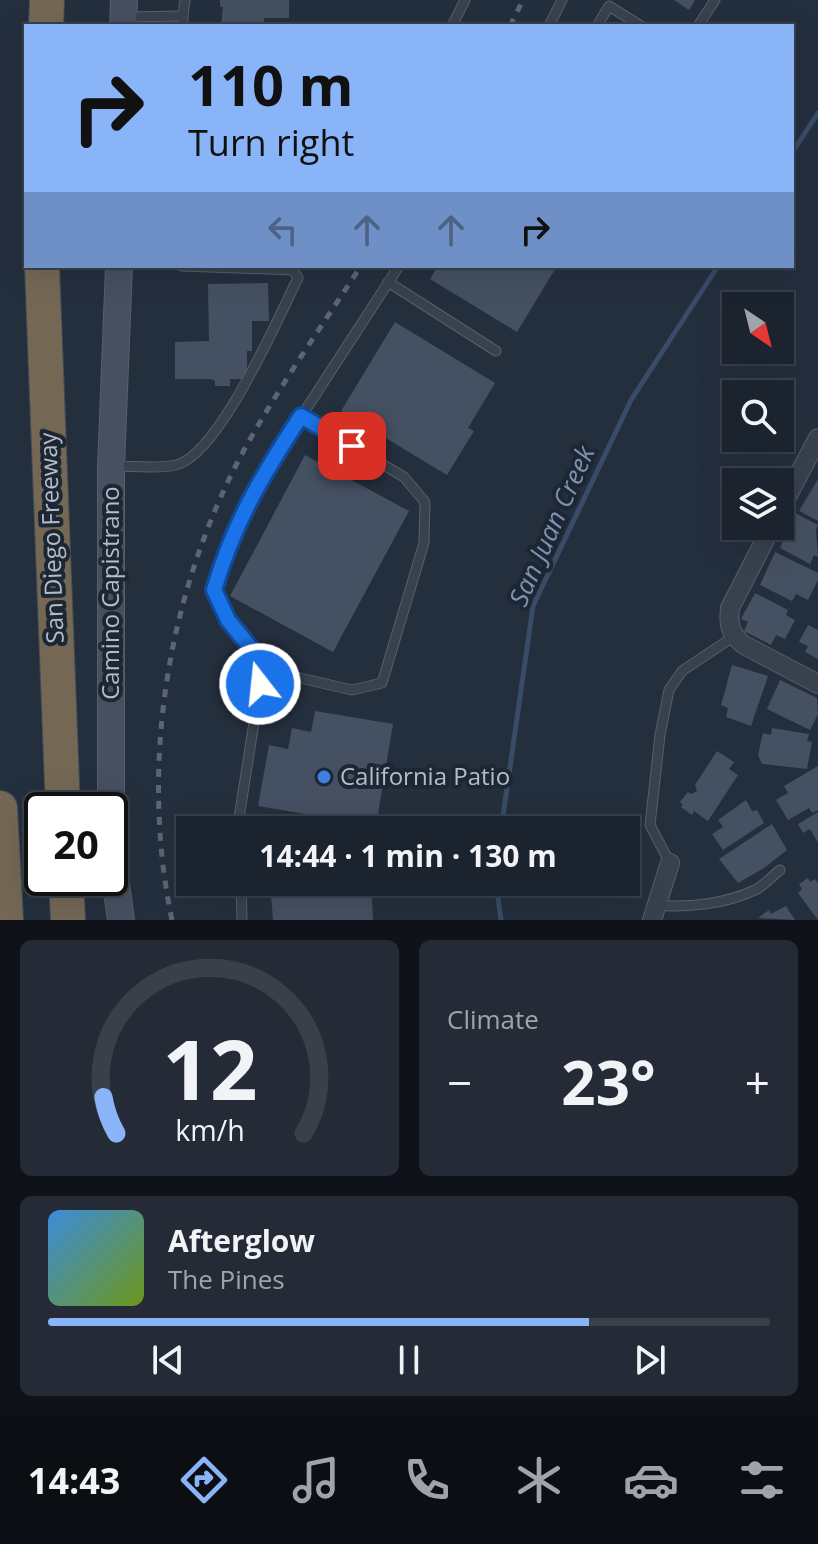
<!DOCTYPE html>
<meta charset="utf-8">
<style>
:root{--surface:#1b232e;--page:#242b36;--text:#f1f3f6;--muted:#a0a4aa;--line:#39404a;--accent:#8ab4f8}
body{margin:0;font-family:"Open Sans",sans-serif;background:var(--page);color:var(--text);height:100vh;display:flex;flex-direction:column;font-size:30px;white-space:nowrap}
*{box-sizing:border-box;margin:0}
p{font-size:26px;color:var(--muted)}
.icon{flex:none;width:44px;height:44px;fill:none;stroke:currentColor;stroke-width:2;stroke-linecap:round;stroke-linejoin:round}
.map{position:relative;height:920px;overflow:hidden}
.sheet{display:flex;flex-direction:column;gap:20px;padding:20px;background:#0f1319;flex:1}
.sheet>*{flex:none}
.banner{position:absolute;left:24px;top:24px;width:770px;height:244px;border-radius:0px;box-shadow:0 8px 32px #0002,0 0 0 2px var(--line);background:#8ab4f8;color:#111;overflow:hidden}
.needle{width:52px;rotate:145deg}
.tools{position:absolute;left:722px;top:292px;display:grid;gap:16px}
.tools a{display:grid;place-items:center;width:72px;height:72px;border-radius:0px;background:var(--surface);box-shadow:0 8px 32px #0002,0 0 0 2px var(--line);font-size:40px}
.speed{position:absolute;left:24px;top:792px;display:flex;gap:16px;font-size:40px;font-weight:700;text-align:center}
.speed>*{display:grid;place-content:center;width:104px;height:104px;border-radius:50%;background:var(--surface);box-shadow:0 8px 32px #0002,0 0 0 2px var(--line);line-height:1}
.speed .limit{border:4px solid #111;border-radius:12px;background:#fff;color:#111}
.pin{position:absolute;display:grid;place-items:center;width:68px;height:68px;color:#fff;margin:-34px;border-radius:16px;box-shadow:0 4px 12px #0006}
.me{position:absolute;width:88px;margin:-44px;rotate:344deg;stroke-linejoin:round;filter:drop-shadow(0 0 6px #0008)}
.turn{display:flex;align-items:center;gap:28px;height:168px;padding:0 32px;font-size:36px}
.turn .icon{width:104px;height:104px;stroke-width:2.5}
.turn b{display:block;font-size:56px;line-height:68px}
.lanes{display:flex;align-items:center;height:76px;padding:0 32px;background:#0003;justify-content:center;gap:40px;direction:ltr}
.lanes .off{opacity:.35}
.big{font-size:60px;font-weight:700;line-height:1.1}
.sheet .widget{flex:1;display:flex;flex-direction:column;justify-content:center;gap:12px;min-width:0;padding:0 28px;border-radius:12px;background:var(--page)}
.sheet .dial{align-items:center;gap:0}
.dial svg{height:208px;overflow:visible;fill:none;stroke:var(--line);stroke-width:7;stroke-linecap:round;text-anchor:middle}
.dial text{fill:var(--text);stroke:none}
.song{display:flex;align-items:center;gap:24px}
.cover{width:96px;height:96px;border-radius:12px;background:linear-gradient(135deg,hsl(210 70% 55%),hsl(80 70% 35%))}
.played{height:8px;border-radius:4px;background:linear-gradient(90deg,var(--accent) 75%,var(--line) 75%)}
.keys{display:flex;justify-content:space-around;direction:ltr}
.heat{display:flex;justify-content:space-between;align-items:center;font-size:44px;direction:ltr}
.sheet .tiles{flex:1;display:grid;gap:20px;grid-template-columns:1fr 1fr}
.widget:last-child{grid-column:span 2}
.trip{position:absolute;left:176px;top:816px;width:464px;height:80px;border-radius:0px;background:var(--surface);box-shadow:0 8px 32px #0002,0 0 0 2px var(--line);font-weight:700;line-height:80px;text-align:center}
.tabs{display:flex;height:128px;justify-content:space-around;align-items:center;background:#0b0e12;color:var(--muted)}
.tabs .icon{width:56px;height:56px}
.tabs .on{color:var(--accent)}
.tabs b{font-size:36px;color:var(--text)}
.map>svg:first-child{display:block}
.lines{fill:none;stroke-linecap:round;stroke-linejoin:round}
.stream{stroke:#394c67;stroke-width:5}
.building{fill:#455162}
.service-casing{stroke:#565f6c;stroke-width:11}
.minor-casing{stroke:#565f6c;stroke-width:20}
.secondary-casing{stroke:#565f6c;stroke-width:28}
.motorway-casing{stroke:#434c59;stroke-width:36}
.service{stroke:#38414e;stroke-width:9}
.minor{stroke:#38414e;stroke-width:18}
.secondary{stroke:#465061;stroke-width:26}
.motorway{stroke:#746855;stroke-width:34}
.rail{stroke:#5a6575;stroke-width:5;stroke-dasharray:8 8;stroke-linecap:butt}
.route-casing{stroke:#114b97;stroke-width:20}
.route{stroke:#1a73e8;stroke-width:14}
.shop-dot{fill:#3f7fe0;stroke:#1d2633;stroke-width:3}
.labels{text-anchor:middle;stroke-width:8;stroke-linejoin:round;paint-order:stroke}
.street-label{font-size:24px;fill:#b4bcc9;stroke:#1d2633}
.poi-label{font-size:24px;fill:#b4bcc9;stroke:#1d2633;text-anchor:start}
.water-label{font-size:26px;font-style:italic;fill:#7c92b1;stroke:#1d2633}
</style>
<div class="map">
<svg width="818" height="920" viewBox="0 0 818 920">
<rect width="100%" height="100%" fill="#242f3e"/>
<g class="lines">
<g class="stream">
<polyline points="792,153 818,113"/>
<polyline points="501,830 533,606 631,400 718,266"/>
<polyline points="496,882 501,920"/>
</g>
</g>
<g class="building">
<polygon points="220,0 289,0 289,18 264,18 264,26 221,26 223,7 220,7"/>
<polygon points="674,0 695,0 689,10"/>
<polygon points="438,266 557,266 517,332 430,279"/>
<polygon points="268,283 269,321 252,321 252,351 247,351 247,379 230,379 230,386 215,386 215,381 211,379 175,379 175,342 209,341 208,284"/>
<polygon points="395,322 495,383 468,428 474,431 447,475 341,411"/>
<polygon points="305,455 409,511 333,652 230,596"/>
<polygon points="818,479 818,521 799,511"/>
<polygon points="795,513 818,525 816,530 818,557 814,555 810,564 780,548"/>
<polygon points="775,552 818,573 818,580 808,600 796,594 792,601 760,585"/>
<polygon points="755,593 788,610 786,615 795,620 785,639 776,635 771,645 744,631 748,622 741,619"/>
<polygon points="808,625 818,630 818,659 805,652 808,646 799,642"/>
<polygon points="732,665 768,676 751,726 726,717 728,708 721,705"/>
<polygon points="780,680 817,698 818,714 810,730 767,709"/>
<polygon points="315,711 393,724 376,826 258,806 269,745 288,749 292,728 311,732"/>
<polygon points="772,728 809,734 807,741 812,742 807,769 762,764 758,755 763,733 771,735"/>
<polygon points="717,751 734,762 729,769 738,775 708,821 694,811 692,815 681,807 683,805 680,802 688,792 691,794 697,791 695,785"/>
<polygon points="818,766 818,810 812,813 809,808 788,820 776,800 788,793 784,786"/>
<polygon points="746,800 752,811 757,810 764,823 723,850 712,834 723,827 718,820"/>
<polygon points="818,812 818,843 810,829 803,833 798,824"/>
<polygon points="772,824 787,850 764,868 738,883 719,859"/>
<polygon points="808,878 810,882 815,879 818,883 818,920 798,893 802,889 799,884"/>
<polygon points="270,882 371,882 373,920 273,920"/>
<polygon points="786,906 795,920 758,918 769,910 771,914"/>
</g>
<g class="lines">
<defs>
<g id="service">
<polyline points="183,16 185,0"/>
<polyline points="124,17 183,16 183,26"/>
<polyline points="452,26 465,0"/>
<polyline points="549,26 562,0"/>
<polyline points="597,26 609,6 641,26"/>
<polyline points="698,26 715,0"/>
<polyline points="388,282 496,351"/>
<path d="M115,466C134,466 158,469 176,465C219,455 278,318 298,278L293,270L182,266"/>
<polyline points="257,668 352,690 382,683 424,543 425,502 404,477 301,416"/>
<polyline points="240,830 239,818 260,684 255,653 228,620 214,590 228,544 262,477 399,266"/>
<polyline points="670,863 650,825 660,735 669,690 682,671 733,637"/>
<polyline points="241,882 242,920"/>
<path d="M656,905C688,908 725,904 755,890C764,886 772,876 780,870"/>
</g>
<g id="minor">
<polyline points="780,510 818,438"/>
<path d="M772,526L730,608C728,625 730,634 744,645L818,684"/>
<polyline points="652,920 670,863"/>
</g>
<g id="secondary">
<polyline points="123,26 124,0"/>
<polyline points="119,266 111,467 111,794 116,884 121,920"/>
</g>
<g id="motorway">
<polyline points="46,26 47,0"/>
<polyline points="42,266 63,810"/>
<polyline points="0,808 6,920"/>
<polyline points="66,878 68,920"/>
</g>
</defs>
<use href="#service" class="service-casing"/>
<use href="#minor" class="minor-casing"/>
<use href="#secondary" class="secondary-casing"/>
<use href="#motorway" class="motorway-casing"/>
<use href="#service" class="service"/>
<use href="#minor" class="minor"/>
<use href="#secondary" class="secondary"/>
<use href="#motorway" class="motorway"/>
<g class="rail">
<polyline points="510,26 523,0"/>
<path d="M172,920C139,764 168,590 244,450C279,387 321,327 361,266"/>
</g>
</g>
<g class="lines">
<defs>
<path id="route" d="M260,684L255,653L228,620L214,590C234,522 263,474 301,416L352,446"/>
</defs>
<use href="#route" class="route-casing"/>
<use href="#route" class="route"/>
</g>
<circle class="shop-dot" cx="324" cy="777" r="8"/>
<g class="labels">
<g class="street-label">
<text transform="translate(52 538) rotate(-92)" y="8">San Diego Freeway</text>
<text transform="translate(111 593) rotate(-90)" y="8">Camino Capistrano</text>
</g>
<g class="poi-label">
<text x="340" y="785">California Patio</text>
</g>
<g class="water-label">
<text transform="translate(552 526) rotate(-66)" y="9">San Juan Creek</text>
</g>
</g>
</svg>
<div class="tools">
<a><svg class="needle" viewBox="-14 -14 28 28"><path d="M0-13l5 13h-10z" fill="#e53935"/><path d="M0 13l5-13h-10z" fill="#a0a4aa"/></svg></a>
<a><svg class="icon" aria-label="search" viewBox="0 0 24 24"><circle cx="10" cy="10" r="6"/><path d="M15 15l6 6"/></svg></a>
<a><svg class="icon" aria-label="layers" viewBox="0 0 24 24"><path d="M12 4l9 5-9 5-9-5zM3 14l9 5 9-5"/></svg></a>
</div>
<div class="speed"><div class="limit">20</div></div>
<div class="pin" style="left:352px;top:446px;background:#d93025"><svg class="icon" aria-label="arrive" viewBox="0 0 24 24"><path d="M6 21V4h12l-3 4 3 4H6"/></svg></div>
<svg class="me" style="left:260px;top:684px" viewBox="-20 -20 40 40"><circle r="17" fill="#1a73e8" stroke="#fff" stroke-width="3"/><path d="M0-11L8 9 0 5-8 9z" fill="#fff"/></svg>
<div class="trip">14:44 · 1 min · 130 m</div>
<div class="banner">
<div class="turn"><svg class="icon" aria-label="right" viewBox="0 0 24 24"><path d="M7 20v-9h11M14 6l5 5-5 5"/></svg><div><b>110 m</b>Turn right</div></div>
<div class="lanes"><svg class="icon off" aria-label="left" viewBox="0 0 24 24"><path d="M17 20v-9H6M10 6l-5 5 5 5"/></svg><svg class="icon off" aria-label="ahead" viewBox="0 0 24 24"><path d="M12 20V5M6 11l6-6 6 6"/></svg><svg class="icon off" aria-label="ahead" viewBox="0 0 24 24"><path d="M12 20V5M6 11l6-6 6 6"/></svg><svg class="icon" aria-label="right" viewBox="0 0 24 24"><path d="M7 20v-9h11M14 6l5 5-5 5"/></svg></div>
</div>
</div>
<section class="sheet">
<div class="tiles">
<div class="widget dial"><svg viewBox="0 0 100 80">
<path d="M14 69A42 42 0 1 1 86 69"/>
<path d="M14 69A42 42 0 0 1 9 55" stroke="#8ab4f8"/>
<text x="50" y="56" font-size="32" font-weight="700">12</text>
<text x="50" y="72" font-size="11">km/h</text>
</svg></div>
<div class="widget"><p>Climate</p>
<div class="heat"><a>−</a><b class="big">23°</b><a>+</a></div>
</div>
<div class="widget">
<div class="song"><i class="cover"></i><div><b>Afterglow</b><p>The Pines</p></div></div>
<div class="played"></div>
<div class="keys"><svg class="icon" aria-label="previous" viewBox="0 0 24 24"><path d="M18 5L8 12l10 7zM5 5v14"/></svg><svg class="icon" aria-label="pause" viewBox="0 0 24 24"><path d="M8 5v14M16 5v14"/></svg><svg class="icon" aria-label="next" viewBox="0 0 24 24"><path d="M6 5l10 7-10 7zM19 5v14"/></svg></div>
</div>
</div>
</section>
<nav class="tabs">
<b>14:43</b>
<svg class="icon on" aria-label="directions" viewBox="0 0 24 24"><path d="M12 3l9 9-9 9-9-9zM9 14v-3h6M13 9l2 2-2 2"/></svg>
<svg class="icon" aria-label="music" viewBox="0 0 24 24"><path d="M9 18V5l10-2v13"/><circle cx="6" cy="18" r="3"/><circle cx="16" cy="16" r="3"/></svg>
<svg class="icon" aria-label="phone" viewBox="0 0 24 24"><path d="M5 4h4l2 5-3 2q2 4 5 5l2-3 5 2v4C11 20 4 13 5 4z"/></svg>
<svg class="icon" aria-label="climate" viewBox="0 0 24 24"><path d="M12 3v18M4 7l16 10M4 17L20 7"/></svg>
<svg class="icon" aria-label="car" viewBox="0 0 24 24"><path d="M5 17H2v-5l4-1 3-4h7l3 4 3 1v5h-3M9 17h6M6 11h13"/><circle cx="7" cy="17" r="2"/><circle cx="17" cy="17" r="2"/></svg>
<svg class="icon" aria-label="filters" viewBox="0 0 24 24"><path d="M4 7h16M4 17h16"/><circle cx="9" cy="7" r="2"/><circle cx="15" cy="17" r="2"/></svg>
</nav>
